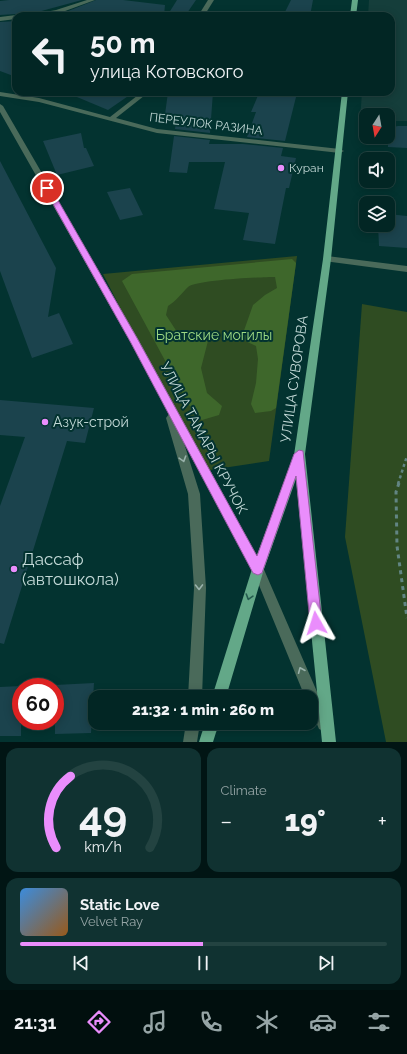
<!DOCTYPE html>
<meta charset="utf-8">
<style>
:root{--surface:#022624;--page:#103231;--text:#f1f3f6;--muted:#96a5a6;--line:#234341;--accent:#ea8dfc}
body{margin:0;font-family:Raleway,sans-serif;background:var(--page);color:var(--text);height:100vh;display:flex;flex-direction:column;font-size:15px;white-space:nowrap}
*{box-sizing:border-box;margin:0}
p{font-size:13px;color:var(--muted)}
.icon{flex:none;width:22px;height:22px;fill:none;stroke:currentColor;stroke-width:2;stroke-linecap:round;stroke-linejoin:round}
.map{position:relative;height:742px;overflow:hidden}
.sheet{display:flex;flex-direction:column;gap:6px;padding:6px;background:#011514;flex:1}
.sheet>*{flex:none}
.top-card{position:absolute;left:12px;top:12px;width:383px;height:84px;border-radius:12px;box-shadow:0 2px 10px #0003,0 0 0 1px var(--line);background:#022624;color:var(--text);overflow:hidden}
.needle{width:26px;rotate:191deg}
.fabs{position:absolute;left:359px;top:108px;display:grid;gap:8px}
.fabs a{display:grid;place-items:center;width:36px;height:36px;border-radius:8px;background:var(--surface);box-shadow:0 2px 10px #0003,0 0 0 1px var(--line);font-size:20px}
.speed{position:absolute;left:12px;top:678px;display:flex;gap:8px;font-size:20px;font-weight:700;text-align:center}
.speed>*{display:grid;place-content:center;width:52px;height:52px;border-radius:50%;background:var(--surface);box-shadow:0 2px 10px #0003,0 0 0 1px var(--line);line-height:1}
.speed .limit{border:6px solid #d22;background:#fff;color:#111}
.pin{position:absolute;display:grid;place-items:center;width:34px;height:34px;color:#fff;margin:-17px;border:2px solid #fff;border-radius:50%;box-shadow:0 1px 4px #0007}
.me{position:absolute;width:44px;margin:-22px;rotate:354deg;stroke-linejoin:round;filter:drop-shadow(0 0 3px #0008)}
.turn{display:flex;align-items:center;gap:14px;height:84px;padding:0 12px;font-size:18px}
.turn .icon{width:52px;height:52px;stroke-width:2.5}
.turn b{display:block;font-size:28px;line-height:34px}
.big{font-size:30px;font-weight:800;line-height:1.1}
.sheet .widget{flex:1;display:flex;flex-direction:column;justify-content:center;gap:6px;min-width:0;padding:0 14px;border-radius:12px;background:var(--page)}
.sheet .dial{align-items:center;gap:0}
.dial svg{height:104px;overflow:visible;fill:none;stroke:var(--line);stroke-width:7;stroke-linecap:round;text-anchor:middle}
.dial text{fill:var(--text);stroke:none}
.song{display:flex;align-items:center;gap:12px}
.cover{width:48px;height:48px;border-radius:6px;background:linear-gradient(135deg,hsl(210 70% 55%),hsl(30 70% 35%))}
.played{height:4px;border-radius:2px;background:linear-gradient(90deg,var(--accent) 50%,var(--line) 50%)}
.keys{display:flex;justify-content:space-around;direction:ltr}
.heat{display:flex;justify-content:space-between;align-items:center;font-size:22px;direction:ltr}
.sheet .tiles{flex:1;display:grid;gap:6px;grid-template-columns:1fr 1fr}
.widget:last-child{grid-column:span 2}
.trip{position:absolute;left:88px;top:690px;width:230px;height:40px;border-radius:12px;background:var(--surface);box-shadow:0 2px 10px #0003,0 0 0 1px var(--line);font-weight:800;line-height:40px;text-align:center}
.tab-bar{display:flex;height:64px;justify-content:space-around;align-items:center;background:#010f0e;color:var(--muted)}
.tab-bar .icon{width:28px;height:28px}
.tab-bar .selected{color:var(--accent)}
.tab-bar b{font-size:18px;color:var(--text)}
.map>svg:first-child{display:block}
.built{fill:#153e3b}
.green{fill:#2f4c22}
.forest{fill:#3e672b}
.building{fill:#1b434d}
.lines{fill:none;stroke-linecap:round;stroke-linejoin:round}
.path-far1{stroke:#628583;stroke-width:2.5;stroke-dasharray:3 3;stroke-linecap:butt}
.path{stroke:#628583;stroke-width:3;stroke-dasharray:4 4;stroke-linecap:butt}
.minor{fill:#4a6a5a;fill-rule:evenodd}
.major{fill:#63a888;fill-rule:evenodd}
.oneway{stroke:#99b2ab}
.oneway2{stroke:#255c4f}
.route{fill:#ea8dfc;stroke:#985ca4}
.poi-dot{fill:#ea8dfc;stroke:#033330;stroke-width:1.5}
.labels{text-anchor:middle;stroke-width:4;stroke-linejoin:round;paint-order:stroke}
.far-street-label{font-size:12px;fill:#c3d9d7;stroke:#033330}
.far-poi-label{font-size:12px;fill:#c3d9d7;stroke:#033330;text-anchor:start}
.park-label{font-size:14px;fill:#9dd983;stroke:#033330}
.street-label{font-size:14px;fill:#c3d9d7;stroke:#033330}
.poi-label{font-size:14px;fill:#c3d9d7;stroke:#033330;text-anchor:start}
.near-poi-label{font-size:17px;fill:#c3d9d7;stroke:#033330;text-anchor:start}
</style>
<div class="map">
<svg width="407" height="742" viewBox="0 0 407 742">
<rect width="100%" height="100%" fill="#033330"/>
<polygon class="built" points="369,0 407,0 407,121 388,121 388,115 366,115 366,120 360,120 362,92 391,92 391,16 368,16"/>
<g class="green">
<polygon points="297,256 269,461 203,471 103,274"/>
<polygon points="362,304 407,312 407,742 386,742 345,537"/>
</g>
<path class="forest" d="M292,259L296,263L276,408L271,411L255,413L251,404L256,383L258,359L256,346L241,339L253,305L265,295L277,288L275,277C261,277 196,280 188,287C181,294 176,301 168,306L166,315L177,332L200,333L209,337L201,368L207,393L222,406L219,415L202,420L195,416L122,281L132,274Z"/>
<g class="building">
<polygon points="9,0 82,0 23,16 16,14 0,15 0,1"/>
<polygon points="96,0 123,0 165,5 164,16 49,16 58,15"/>
<polygon points="177,0 196,0 185,16 167,16"/>
<polygon points="291,0 313,0 310,16 283,16"/>
<polygon points="16,21 16,77 0,71 0,22"/>
<polygon points="65,92 134,92 108,110"/>
<polygon points="168,92 213,92 210,133 175,129 176,122 164,122"/>
<polygon points="259,93 296,97 285,141 247,137 256,112 251,112"/>
<polygon points="398,126 407,126 407,148 388,147 388,128"/>
<polygon points="81,133 84,148 86,148 94,166 57,175 43,141"/>
<polygon points="174,136 210,140 209,144 243,144 283,148 281,156 296,158 289,188 286,188 275,244 243,240 249,213 214,209 225,162 189,162 187,173 169,172"/>
<polygon points="0,161 56,268 48,317 59,313 73,344 32,358 0,271"/>
<polygon points="130,188 143,215 120,220 107,192"/>
<polygon points="388,214 407,216 407,248 379,246 378,225 388,225"/>
<polygon points="0,400 94,408 85,443 67,441 4,644 0,643 0,506 25,437 0,435"/>
<polygon points="94,683 91,733 55,734 55,685"/>
<polygon points="21,686 21,736 0,736 0,687"/>
</g>
<g class="lines">
<polyline class="path-far1" points="398,484 407,456"/>
<polyline class="path" points="399,483 396,492 397,546 407,618"/>
<g class="minor">
<polygon points="87,0 95,0 57,14 24,16 56,10"/>
<polygon points="208,0 214,0 204,16 198,16"/>
<polygon points="16,15 18,16 16,16 16,19 0,21 0,17"/>
<polygon points="0,92 39,98 110,117 142,92 149,92 116,118 157,129 340,149 344,151 340,153 157,133 39,102 0,96"/>
<polygon points="0,104 3,106 137,337 262,565 331,724 329,729 324,731 319,729 311,710 311,697 305,697 254,573 184,443 200,494 206,588 202,697 188,697 194,588 188,494 166,418 169,414 131,343 0,112"/>
<polygon points="327,256 407,266 407,272 324,261 323,259"/>
<polygon points="186,723 200,723 197,742 183,742"/>
</g>
<g class="major">
<polygon points="352,0 358,0 356,16 350,16"/>
<polygon points="342,92 348,92 331,259 305,454 336,742 322,742 296,479 264,569 226,697 212,697 252,569 294,455 323,259"/>
<polygon points="205,723 219,723 213,742 199,742"/>
</g>
</g>
<defs><path id="oneway-chevron" d="M-2-3.5L2.5 0L-2 3.5" fill="none" stroke-width="1.6" stroke-linecap="round" stroke-linejoin="round"/></defs>
<g class="oneway">
<use href="#oneway-chevron" transform="translate(183 459) rotate(73)"/>
<use href="#oneway-chevron" transform="translate(199 587) rotate(89)"/>
<use href="#oneway-chevron" transform="translate(301 670) rotate(-113)"/>
</g>
<use class="oneway2" href="#oneway-chevron" transform="translate(249 597) rotate(107)"/>
<polygon class="route" points="47,186 51,188 137,338 257,556 294,454 299,450 303,451 322,623 321,628 316,629 312,628 310,623 296,476 262,573 258,575 253,573 131,343 44,188"/>
<g class="poi-dot">
<circle cx="281" cy="168" r="4"/>
<circle cx="45" cy="422" r="4"/>
<circle cx="14" cy="569" r="4"/>
</g>
<g class="labels">
<g class="far-street-label">
<text transform="translate(206 124) rotate(7)" y="4">ПЕРЕУЛОК РАЗИНА</text>
</g>
<g class="far-poi-label">
<text x="289" y="172">Куран</text>
</g>
<g class="park-label">
<text x="214" y="340">Братские могилы</text>
</g>
<g class="street-label">
<text transform="translate(294 379) rotate(-82)" y="5">УЛИЦА СУВОРОВА</text>
<text transform="translate(204 438) rotate(62)" y="5">УЛИЦА ТАМАРЫ КРУЧОК</text>
</g>
<g class="poi-label">
<text x="53" y="427">Азук-строй</text>
</g>
<g class="near-poi-label">
<text x="22" y="565">Дассаф<tspan x="22" dy="20">(автошкола)</tspan></text>
</g>
</g>
</svg>
<div class="fabs">
<a><svg class="needle" viewBox="-14 -14 28 28"><path d="M0-13l5 13h-10z" fill="#e53935"/><path d="M0 13l5-13h-10z" fill="#96a5a6"/></svg></a>
<a><svg class="icon" aria-label="sound" viewBox="0 0 24 24"><path d="M4 9h4l5-4v14l-5-4H4zM17 9q2 3 0 6"/></svg></a>
<a><svg class="icon" aria-label="layers" viewBox="0 0 24 24"><path d="M12 4l9 5-9 5-9-5zM3 14l9 5 9-5"/></svg></a>
</div>
<div class="speed"><div class="limit">60</div></div>
<div class="pin" style="left:47px;top:188px;background:#d93025"><svg class="icon" aria-label="arrive" viewBox="0 0 24 24"><path d="M6 21V4h12l-3 4 3 4H6"/></svg></div>
<svg class="me" style="left:316px;top:623px" viewBox="-20 -20 40 40"><path d="M0-17L14 15 0 8-14 15z" fill="#ea8dfc" stroke="#fff" stroke-width="4"/></svg>
<div class="trip">21:32 · 1 min · 260 m</div>
<div class="top-card">
<div class="turn"><svg class="icon" aria-label="left" viewBox="0 0 24 24"><path d="M17 20v-9H6M10 6l-5 5 5 5"/></svg><div><b>50 m</b>улица Котовского</div></div>
</div>
</div>
<section class="sheet">
<div class="tiles">
<div class="widget dial"><svg viewBox="0 0 100 80">
<path d="M14 69A42 42 0 1 1 86 69"/>
<path d="M14 69A42 42 0 0 1 25 14" stroke="#ea8dfc"/>
<text x="50" y="56" font-size="32" font-weight="700">49</text>
<text x="50" y="72" font-size="11">km/h</text>
</svg></div>
<div class="widget"><p>Climate</p>
<div class="heat"><a>−</a><b class="big">19°</b><a>+</a></div>
</div>
<div class="widget">
<div class="song"><i class="cover"></i><div><b>Static Love</b><p>Velvet Ray</p></div></div>
<div class="played"></div>
<div class="keys"><svg class="icon" aria-label="previous" viewBox="0 0 24 24"><path d="M18 5L8 12l10 7zM5 5v14"/></svg><svg class="icon" aria-label="pause" viewBox="0 0 24 24"><path d="M8 5v14M16 5v14"/></svg><svg class="icon" aria-label="next" viewBox="0 0 24 24"><path d="M6 5l10 7-10 7zM19 5v14"/></svg></div>
</div>
</div>
</section>
<nav class="tab-bar">
<b>21:31</b>
<svg class="icon selected" aria-label="directions" viewBox="0 0 24 24"><path d="M12 3l9 9-9 9-9-9zM9 14v-3h6M13 9l2 2-2 2"/></svg>
<svg class="icon" aria-label="music" viewBox="0 0 24 24"><path d="M9 18V5l10-2v13"/><circle cx="6" cy="18" r="3"/><circle cx="16" cy="16" r="3"/></svg>
<svg class="icon" aria-label="phone" viewBox="0 0 24 24"><path d="M5 4h4l2 5-3 2q2 4 5 5l2-3 5 2v4C11 20 4 13 5 4z"/></svg>
<svg class="icon" aria-label="climate" viewBox="0 0 24 24"><path d="M12 3v18M4 7l16 10M4 17L20 7"/></svg>
<svg class="icon" aria-label="car" viewBox="0 0 24 24"><path d="M5 17H2v-5l4-1 3-4h7l3 4 3 1v5h-3M9 17h6M6 11h13"/><circle cx="7" cy="17" r="2"/><circle cx="17" cy="17" r="2"/></svg>
<svg class="icon" aria-label="filters" viewBox="0 0 24 24"><path d="M4 7h16M4 17h16"/><circle cx="9" cy="7" r="2"/><circle cx="15" cy="17" r="2"/></svg>
</nav>
